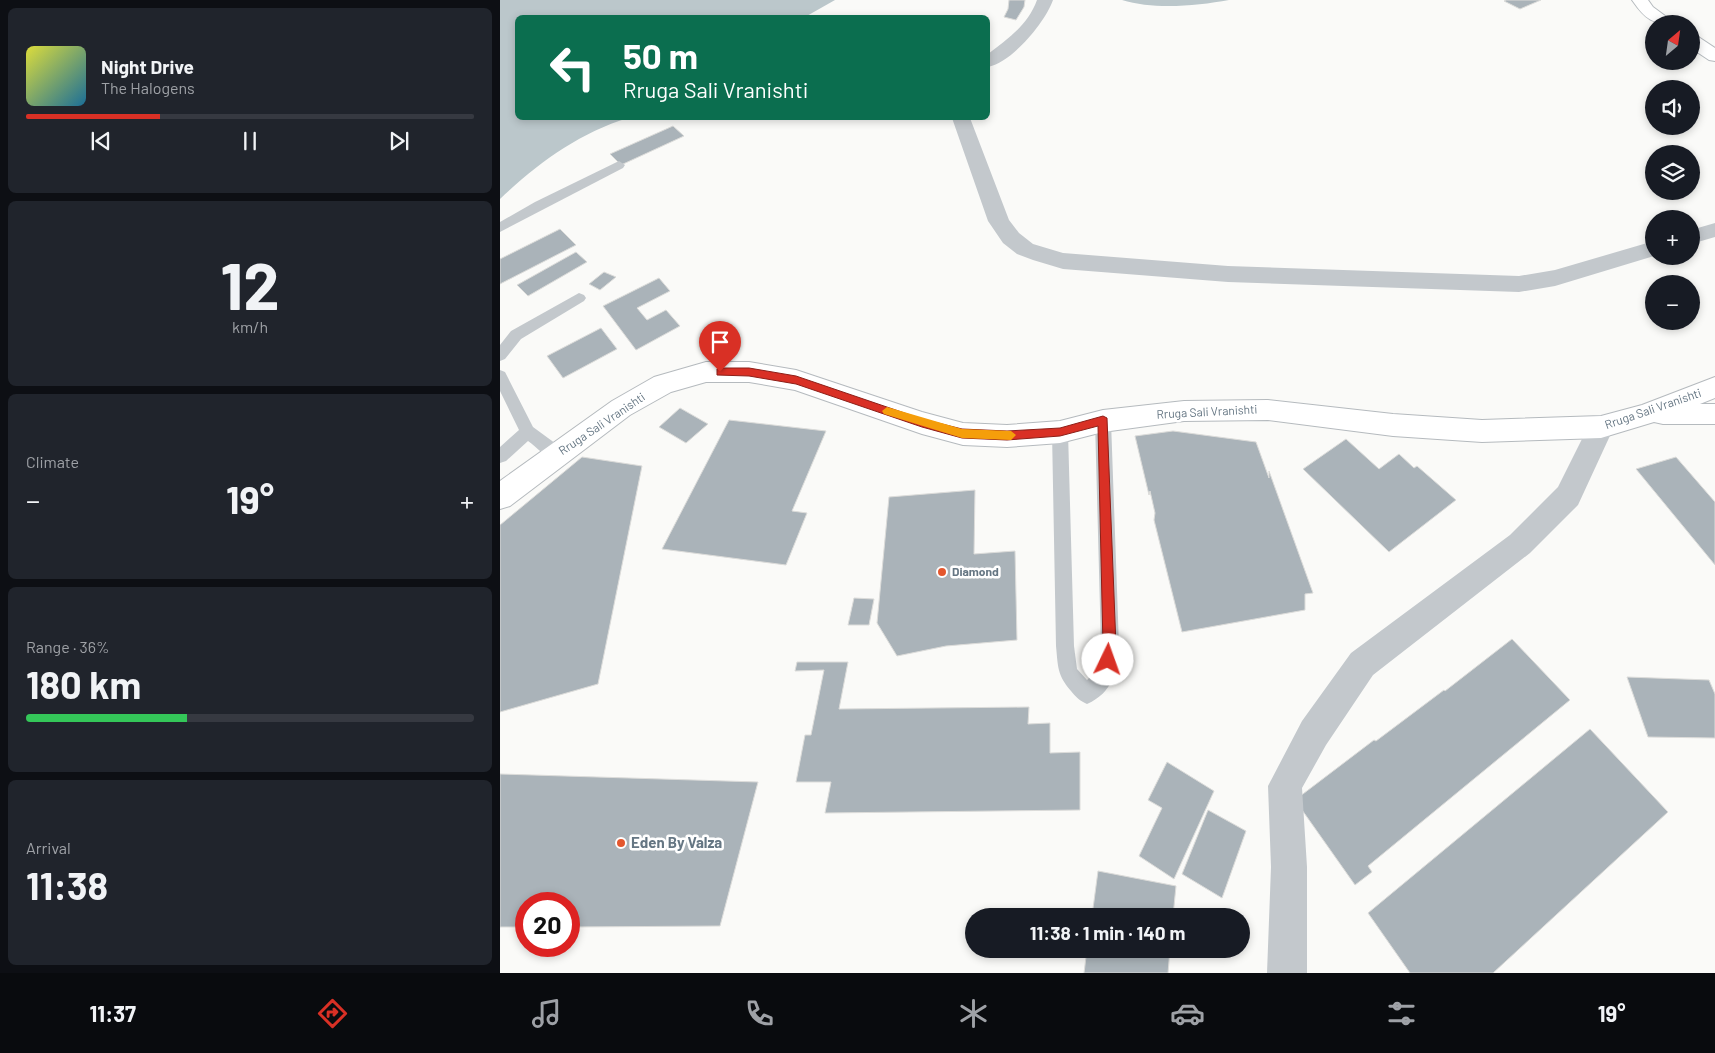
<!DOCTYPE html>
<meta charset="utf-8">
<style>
:root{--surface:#171b24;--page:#20242c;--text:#f1f3f6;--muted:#9ea1a6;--line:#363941;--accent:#d93025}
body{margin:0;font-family:Barlow,sans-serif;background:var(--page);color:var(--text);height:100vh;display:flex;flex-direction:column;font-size:19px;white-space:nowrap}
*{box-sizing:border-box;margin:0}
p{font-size:16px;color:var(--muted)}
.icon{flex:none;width:28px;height:28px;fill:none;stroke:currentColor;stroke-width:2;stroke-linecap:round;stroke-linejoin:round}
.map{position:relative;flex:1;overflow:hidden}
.drawer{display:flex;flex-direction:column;gap:8px;padding:8px;background:#0d0f14;width:500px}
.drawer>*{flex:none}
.banner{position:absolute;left:15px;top:15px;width:475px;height:105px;border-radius:8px;box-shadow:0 2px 8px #0003;background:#0b6e4f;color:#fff;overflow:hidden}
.needle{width:32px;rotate:29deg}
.tools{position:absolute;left:1145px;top:15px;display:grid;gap:10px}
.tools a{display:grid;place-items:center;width:55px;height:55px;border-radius:50%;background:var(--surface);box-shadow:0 2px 8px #0003;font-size:25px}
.speed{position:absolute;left:15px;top:892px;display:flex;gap:10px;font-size:25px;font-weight:700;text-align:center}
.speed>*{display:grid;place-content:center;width:65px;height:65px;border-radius:50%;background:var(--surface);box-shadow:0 2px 8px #0003;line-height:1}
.speed .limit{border:8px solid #d22;background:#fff;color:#111}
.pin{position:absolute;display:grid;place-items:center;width:42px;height:42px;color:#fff;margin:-51px -21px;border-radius:50% 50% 50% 0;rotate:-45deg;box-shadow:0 0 5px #0007}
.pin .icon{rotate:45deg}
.me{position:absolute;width:55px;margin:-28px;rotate:3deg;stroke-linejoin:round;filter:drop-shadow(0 0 4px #0008)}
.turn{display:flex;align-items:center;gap:18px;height:105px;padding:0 25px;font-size:22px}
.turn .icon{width:65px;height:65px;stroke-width:2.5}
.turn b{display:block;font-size:35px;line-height:42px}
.big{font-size:38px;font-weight:700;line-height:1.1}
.drawer .tile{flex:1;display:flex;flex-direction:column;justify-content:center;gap:8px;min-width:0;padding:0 18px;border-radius:8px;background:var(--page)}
.drawer .dial{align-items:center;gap:0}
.dial b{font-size:65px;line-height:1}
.song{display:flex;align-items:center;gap:15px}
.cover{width:60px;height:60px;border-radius:8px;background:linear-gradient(135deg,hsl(60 70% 55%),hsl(200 70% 35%))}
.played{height:5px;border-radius:2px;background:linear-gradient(90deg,var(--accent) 30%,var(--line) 30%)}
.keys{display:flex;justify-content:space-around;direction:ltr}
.heat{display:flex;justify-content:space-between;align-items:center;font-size:28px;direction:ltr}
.charge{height:8px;border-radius:4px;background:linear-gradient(90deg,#34c759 36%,var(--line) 0)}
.trip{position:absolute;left:465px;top:908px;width:285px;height:50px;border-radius:25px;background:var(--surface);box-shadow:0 2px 8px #0003;font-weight:700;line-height:50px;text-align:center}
.tabs{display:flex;height:80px;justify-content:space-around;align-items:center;background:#090b0e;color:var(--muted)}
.tabs .icon{width:35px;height:35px}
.tabs .selected{color:var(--accent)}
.tabs b{font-size:22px;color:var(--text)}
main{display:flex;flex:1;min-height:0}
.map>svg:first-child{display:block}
.water{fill:#bbc7cb}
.building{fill:#aab3b9;stroke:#dcdcda}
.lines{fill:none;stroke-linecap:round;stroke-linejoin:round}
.primary-casing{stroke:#b5babe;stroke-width:2}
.lane{fill:#c3c8cc;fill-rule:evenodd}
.street{fill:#c3c8cc;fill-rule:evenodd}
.primary{fill:#fff;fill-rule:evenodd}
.route{fill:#d93025;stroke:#8d1f18}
.slow{fill:#f59e0b}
.poi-dot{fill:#e4572e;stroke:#fff;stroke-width:2}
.labels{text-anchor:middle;stroke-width:5;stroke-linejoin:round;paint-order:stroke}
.street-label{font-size:12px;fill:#657683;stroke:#fff}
.poi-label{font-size:12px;font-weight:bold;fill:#657683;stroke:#fff;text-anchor:start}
.near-poi-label{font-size:15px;font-weight:bold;fill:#657683;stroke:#fff;text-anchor:start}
</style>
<main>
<section class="drawer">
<div class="tile">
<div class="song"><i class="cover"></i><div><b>Night Drive</b><p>The Halogens</p></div></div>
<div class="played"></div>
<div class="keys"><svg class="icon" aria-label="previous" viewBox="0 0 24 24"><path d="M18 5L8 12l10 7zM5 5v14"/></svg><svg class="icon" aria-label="pause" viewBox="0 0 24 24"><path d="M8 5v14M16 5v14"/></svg><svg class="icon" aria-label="next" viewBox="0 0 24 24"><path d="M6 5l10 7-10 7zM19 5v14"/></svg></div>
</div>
<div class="tile dial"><b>12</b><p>km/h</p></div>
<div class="tile"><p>Climate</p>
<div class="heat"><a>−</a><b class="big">19°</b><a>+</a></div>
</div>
<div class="tile"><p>Range · 36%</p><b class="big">180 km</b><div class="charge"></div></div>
<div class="tile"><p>Arrival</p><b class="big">11:38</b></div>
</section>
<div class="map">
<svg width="1215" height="973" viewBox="0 0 1215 973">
<rect width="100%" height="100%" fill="#fafaf8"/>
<g class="water">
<path d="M0,0H335L305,17L18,18V118H128C79,133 38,163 0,199Z"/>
<path d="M622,0H729C696,6 654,10 622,0Z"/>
</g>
<g class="building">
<polygon points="509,0 525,0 524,7 516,20 504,17 508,9"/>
<polygon points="1006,0 1041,0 1020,9 1004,1"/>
<polygon points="173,126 184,136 121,165 110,154"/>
<polygon points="60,229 76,245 0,284 0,259"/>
<polygon points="76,252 87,262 28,296 17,285"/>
<polygon points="104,272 116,277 100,290 89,284"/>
<polygon points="159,278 170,291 137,308 147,320 166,310 180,326 136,350 103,306"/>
<polygon points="101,328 117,349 63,378 47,356"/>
<polygon points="180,408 208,424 186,443 159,427"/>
<polygon points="229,420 326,431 292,511 307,513 286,565 162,549"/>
<polygon points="673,431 756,442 769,478 769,471 813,593 805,594 805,610 682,632 654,520 655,513 650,491 649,495 635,436"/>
<polygon points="846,439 879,469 899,454 914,468 917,466 956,500 889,552 803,469"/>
<polygon points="82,457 142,466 98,684 0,712 0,525"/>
<polygon points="1176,457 1215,502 1215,565 1136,469"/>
<polygon points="475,490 474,554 515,551 517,640 446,646 397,656 377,623 389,497"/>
<polygon points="354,598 374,599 369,625 348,625"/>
<polygon points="1012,639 1070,700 868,866 872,872 855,885 795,800 874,740 876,741 944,690 945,691"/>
<polygon points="297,662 348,662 339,709 529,707 528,724 550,723 550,753 580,752 580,810 325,813 331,782 296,782 305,735 311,735 324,670 295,671"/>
<polygon points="1127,677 1209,680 1215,694 1215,738 1148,737"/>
<polygon points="1090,729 1168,812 993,973 910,973 868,913"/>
<polygon points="667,762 714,791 674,879 639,856 662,808 648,800"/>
<polygon points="0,774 258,782 220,926 69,927 69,904 26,904 26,927 0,927"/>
<polygon points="708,810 746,831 722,898 682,874"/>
<polygon points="598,871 676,886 673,916 592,916"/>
<polygon points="587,949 670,949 668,973 584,973"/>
</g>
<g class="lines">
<defs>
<g id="primary">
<path d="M1132,0H1148L1153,7L1176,24C1152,24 1146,20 1132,0Z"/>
<polygon points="1191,35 1197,36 1215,48 1215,61 1209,60 1191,48"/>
<polygon points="206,362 249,362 296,370 422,412 463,423 507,425 560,421 603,410 684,401 768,400 893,414 982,420 1101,416 1142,405 1215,377 1215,398 1200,404 1215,404 1215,424 1163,424 1154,422 1101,438 982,442 893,436 768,420 684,421 603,432 560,443 507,447 463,445 422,434 295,390 249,382 206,382 171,392 130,415 10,506 0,509 0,481 112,401 154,377"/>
</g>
</defs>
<use href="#primary" class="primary-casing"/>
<g class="lane">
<polygon points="119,161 125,165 123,168 0,232 0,222 35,202"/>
<polygon points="79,293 84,295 86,298 84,301 21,339 5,359 0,361 0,345 11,331"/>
<path d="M0,370L5,372L33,427L63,449L65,454L63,459C50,463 38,448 28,441L6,461L0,463V447L19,430L0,391Z"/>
<path d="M603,415L608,417L611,421L619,646C616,671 614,692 587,704C580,701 576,697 571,691C557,675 558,666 556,646L552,432L555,427L560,426L565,427L568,432L574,646L577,669L587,680L597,670L601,646L595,421L598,417Z"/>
</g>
<g class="street">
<path d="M537,0H553C545,23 511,63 488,67V54C508,39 528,25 537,0Z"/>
<polygon points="452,118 470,118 509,220 519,233 533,244 563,253 728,266 1019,276 1055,270 1154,241 1154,256 1055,286 1019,292 728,282 563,269 533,260 517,254 503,243 488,221"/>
<polygon points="1215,223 1215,237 1191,244 1191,230"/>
<polygon points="1101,416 1110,419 1114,427 1078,505 1030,553 873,675 826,745 802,788 807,867 807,973 767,973 771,867 768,786 802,721 851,653 1010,535 1058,487 1092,419"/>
</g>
<use href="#primary" class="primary"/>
</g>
<polygon class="route" points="220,368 249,368 296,376 422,419 462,429 507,431 560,428 603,416 607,418 616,646 613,665 608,667 603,665 601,660 603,646 598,426 560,436 507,440 462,438 422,427 296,384 249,376 217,375 217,369"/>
<polygon class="slow" points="387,407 462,429 511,431 516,435 511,440 462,438 384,414 382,411"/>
<g class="poi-dot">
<circle cx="442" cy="572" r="5"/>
<circle cx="121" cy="843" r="5"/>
</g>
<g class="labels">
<g class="street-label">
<text transform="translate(1153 409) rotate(-19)" y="4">Rruga Sali Vranishti</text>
<text transform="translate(707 412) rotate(-3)" y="4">Rruga Sali Vranishti</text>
<text transform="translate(102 424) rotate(-34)" y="4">Rruga Sali Vranishti</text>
</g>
<g class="poi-label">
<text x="452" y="576">Diamond</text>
</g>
<g class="near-poi-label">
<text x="131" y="848">Eden By Valza</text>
</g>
</g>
</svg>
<div class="tools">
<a><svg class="needle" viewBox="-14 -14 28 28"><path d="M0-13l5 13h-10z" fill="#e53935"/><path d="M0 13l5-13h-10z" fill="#9ea1a6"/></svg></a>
<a><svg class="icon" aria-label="sound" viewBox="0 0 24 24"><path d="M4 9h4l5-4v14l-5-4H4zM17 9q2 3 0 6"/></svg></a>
<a><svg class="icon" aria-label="layers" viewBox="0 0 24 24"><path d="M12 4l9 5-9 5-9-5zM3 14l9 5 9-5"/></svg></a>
<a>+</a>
<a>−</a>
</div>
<div class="speed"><div class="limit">20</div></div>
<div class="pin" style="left:220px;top:372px;background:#d93025"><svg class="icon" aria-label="arrive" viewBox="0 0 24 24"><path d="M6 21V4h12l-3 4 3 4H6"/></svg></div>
<svg class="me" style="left:608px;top:660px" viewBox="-20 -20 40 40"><circle r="19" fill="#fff"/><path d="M0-13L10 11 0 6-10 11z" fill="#d93025"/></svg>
<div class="trip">11:38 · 1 min · 140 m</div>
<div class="banner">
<div class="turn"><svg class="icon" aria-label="left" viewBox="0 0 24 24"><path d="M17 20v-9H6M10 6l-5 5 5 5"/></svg><div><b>50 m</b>Rruga Sali Vranishti</div></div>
</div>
</div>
</main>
<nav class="tabs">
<b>11:37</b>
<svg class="icon selected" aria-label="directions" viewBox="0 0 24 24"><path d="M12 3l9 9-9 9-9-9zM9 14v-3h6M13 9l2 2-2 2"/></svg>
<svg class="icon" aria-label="music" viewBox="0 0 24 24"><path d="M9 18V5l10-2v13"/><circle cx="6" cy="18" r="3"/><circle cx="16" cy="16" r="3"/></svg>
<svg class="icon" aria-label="phone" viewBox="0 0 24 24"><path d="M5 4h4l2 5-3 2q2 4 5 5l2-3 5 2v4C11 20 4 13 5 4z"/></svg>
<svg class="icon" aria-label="climate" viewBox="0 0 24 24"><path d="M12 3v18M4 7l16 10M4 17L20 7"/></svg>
<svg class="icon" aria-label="car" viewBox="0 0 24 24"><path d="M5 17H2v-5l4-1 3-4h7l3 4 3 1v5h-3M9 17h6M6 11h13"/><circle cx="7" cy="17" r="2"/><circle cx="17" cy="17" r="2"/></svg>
<svg class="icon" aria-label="filters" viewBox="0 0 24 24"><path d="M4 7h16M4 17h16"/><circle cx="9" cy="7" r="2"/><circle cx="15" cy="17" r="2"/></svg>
<b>19°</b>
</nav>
